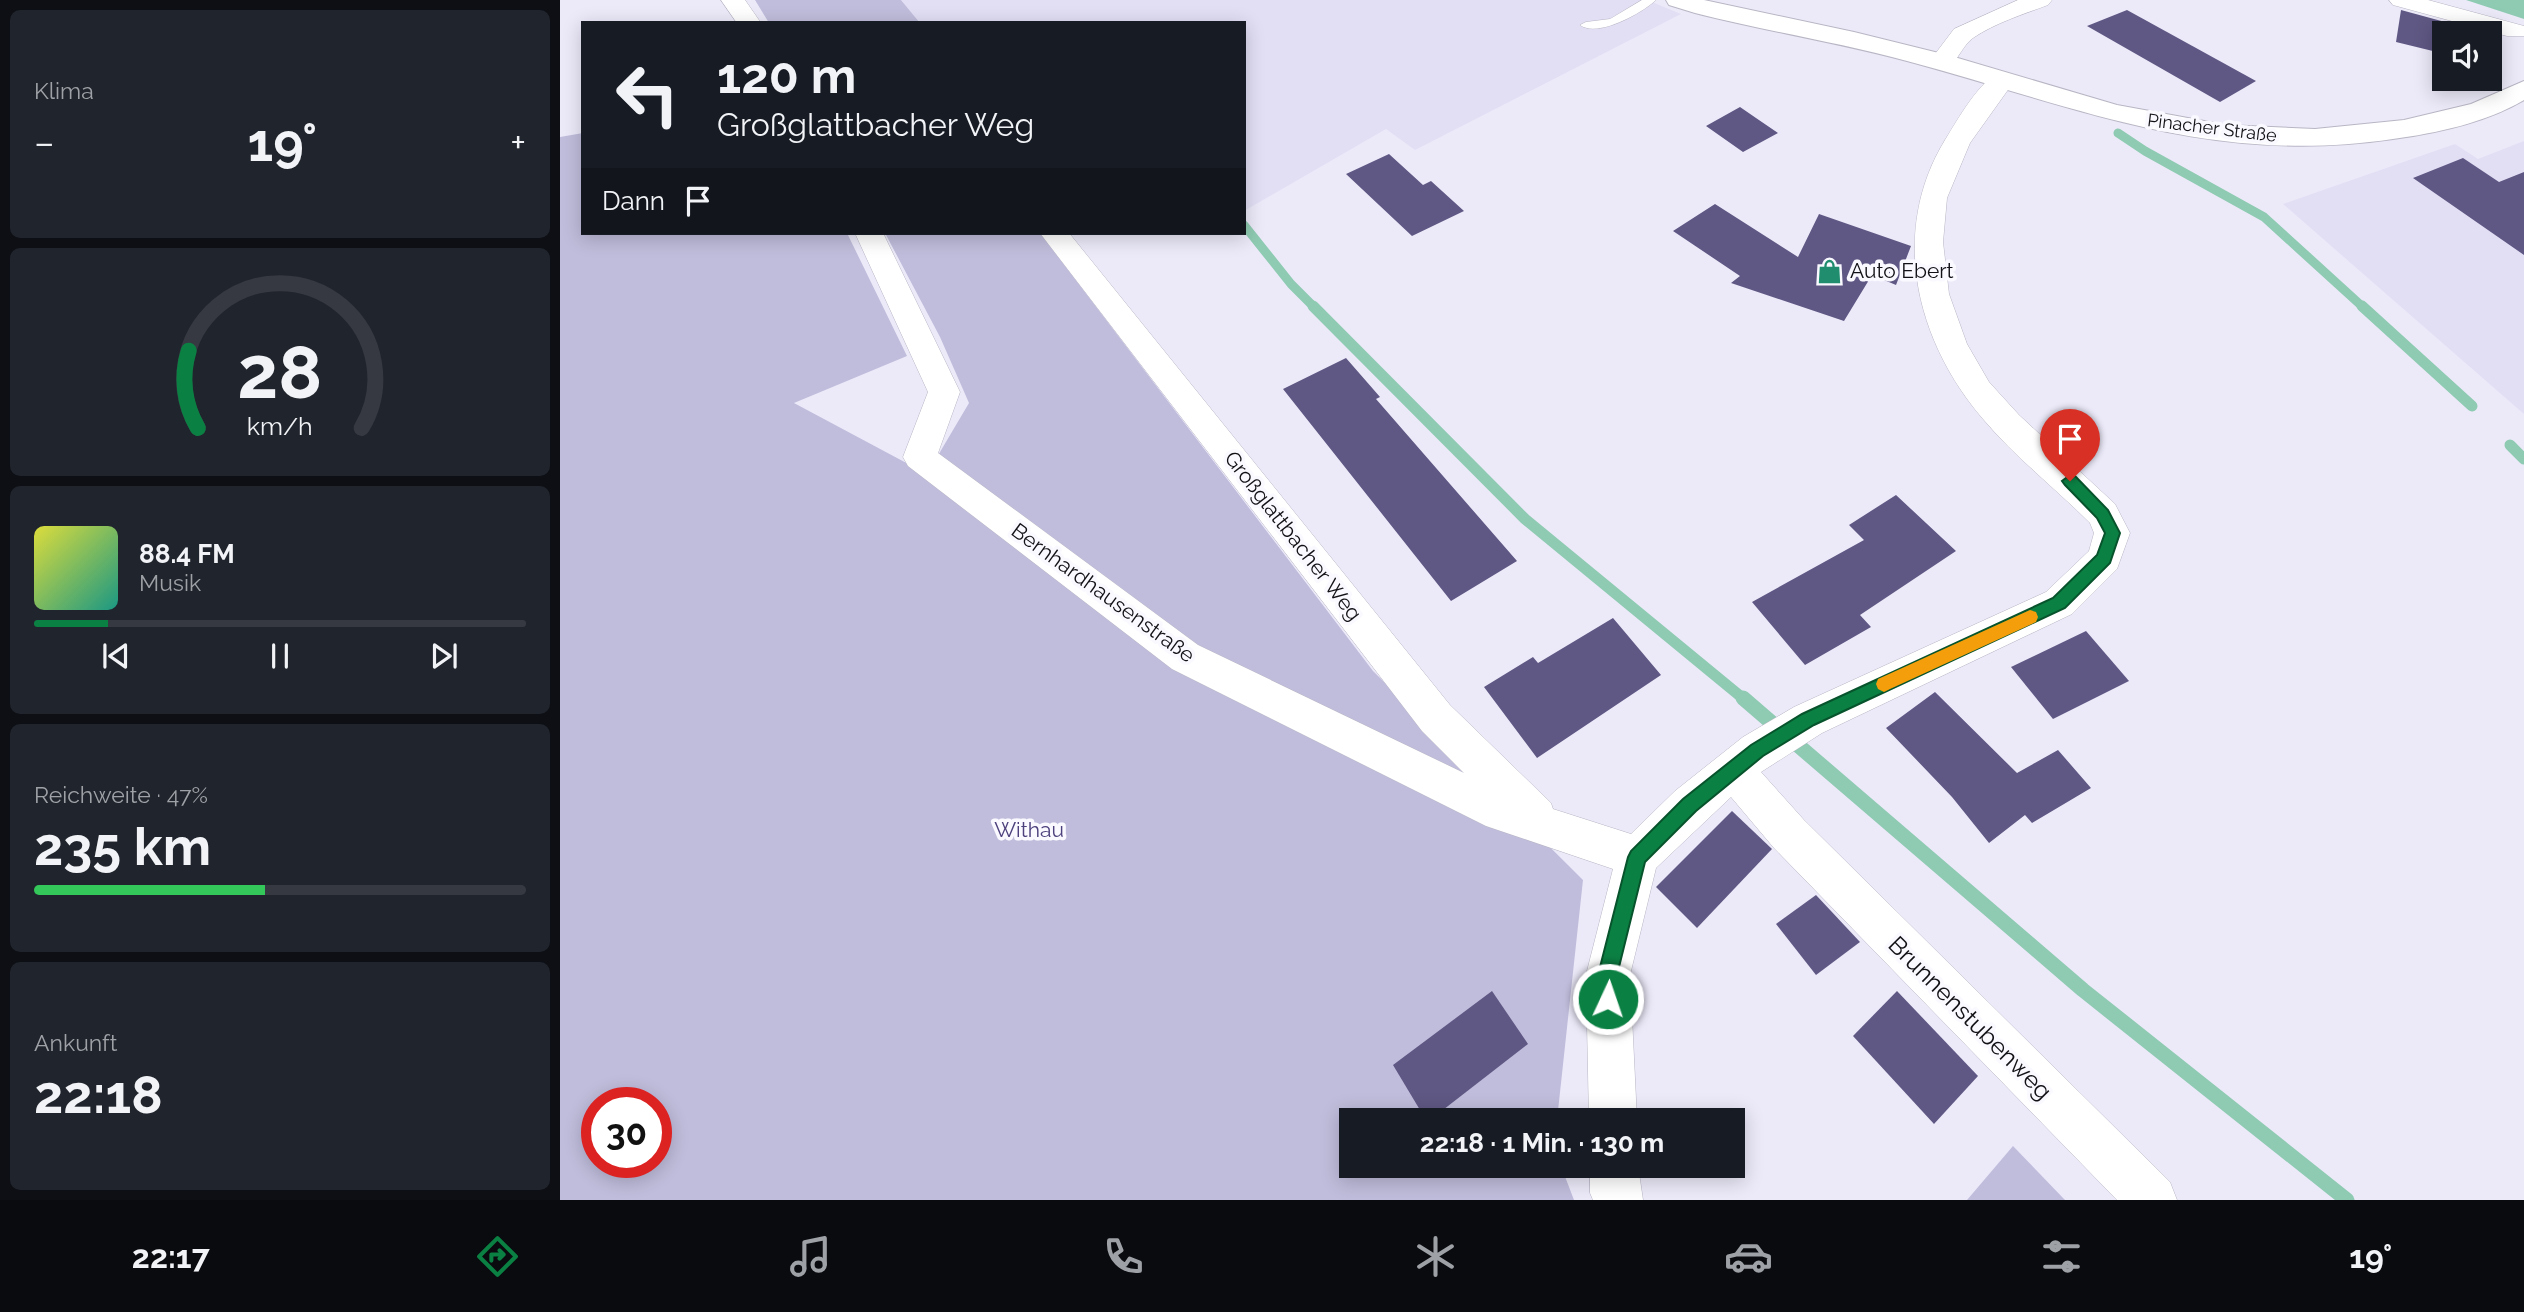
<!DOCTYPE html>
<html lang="de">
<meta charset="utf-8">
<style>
:root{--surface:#171b24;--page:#20242c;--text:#f1f3f6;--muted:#9ea1a6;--line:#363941;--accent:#0b8043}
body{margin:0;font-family:Raleway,sans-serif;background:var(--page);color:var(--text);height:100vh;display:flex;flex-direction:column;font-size:26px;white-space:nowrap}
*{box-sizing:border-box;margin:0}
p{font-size:23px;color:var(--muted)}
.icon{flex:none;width:38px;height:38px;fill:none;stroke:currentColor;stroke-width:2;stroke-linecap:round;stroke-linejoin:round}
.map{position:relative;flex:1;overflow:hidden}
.sheet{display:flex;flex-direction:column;gap:10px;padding:10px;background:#0d0f14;width:560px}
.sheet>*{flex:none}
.banner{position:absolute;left:21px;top:21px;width:665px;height:214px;border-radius:0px;box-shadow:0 4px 18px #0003;background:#171b24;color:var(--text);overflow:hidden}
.controls{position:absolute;left:1872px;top:21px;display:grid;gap:14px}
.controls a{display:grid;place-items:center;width:70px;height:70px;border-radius:0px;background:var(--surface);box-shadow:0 4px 18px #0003;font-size:35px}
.speed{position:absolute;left:21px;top:1087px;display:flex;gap:14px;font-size:35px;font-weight:700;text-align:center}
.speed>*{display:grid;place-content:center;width:91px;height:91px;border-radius:50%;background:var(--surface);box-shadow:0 4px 18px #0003;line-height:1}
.speed .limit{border:10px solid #d22;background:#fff;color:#111}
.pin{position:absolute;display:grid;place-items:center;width:60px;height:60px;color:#fff;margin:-72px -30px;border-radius:50% 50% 50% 0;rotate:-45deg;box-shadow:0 0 7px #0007}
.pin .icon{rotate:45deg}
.me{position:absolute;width:77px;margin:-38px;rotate:3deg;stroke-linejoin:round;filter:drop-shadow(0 0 5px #0008)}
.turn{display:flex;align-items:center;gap:24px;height:147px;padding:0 21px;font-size:32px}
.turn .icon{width:91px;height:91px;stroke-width:2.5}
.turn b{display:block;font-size:49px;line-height:60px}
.then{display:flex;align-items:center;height:66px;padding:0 21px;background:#0003;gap:14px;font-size:26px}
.big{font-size:52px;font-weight:700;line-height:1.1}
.sheet .card{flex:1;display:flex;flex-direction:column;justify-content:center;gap:10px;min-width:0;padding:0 24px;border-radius:10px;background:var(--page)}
.sheet .dial{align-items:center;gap:0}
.dial svg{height:182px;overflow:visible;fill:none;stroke:var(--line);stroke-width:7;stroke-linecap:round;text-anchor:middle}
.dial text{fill:var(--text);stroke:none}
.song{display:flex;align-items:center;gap:21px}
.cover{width:84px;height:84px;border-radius:10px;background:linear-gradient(135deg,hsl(60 70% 55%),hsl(170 70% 35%))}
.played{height:7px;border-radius:4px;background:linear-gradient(90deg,var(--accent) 15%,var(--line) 15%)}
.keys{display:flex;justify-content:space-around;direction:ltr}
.heat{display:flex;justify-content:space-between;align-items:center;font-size:38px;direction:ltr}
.charge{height:10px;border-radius:5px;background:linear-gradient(90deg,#34c759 47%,var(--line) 0)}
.trip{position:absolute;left:779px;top:1108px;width:406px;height:70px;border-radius:0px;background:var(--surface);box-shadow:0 4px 18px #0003;font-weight:700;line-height:70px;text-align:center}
.tabs{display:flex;height:112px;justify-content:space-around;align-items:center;background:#090b0e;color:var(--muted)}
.tabs .icon{width:49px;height:49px}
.tabs .selected{color:var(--accent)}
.tabs b{font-size:32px;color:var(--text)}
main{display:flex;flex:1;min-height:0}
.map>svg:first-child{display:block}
.built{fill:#e2dff5}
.green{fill:#c0bddc;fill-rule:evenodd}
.water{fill:#8fcab2}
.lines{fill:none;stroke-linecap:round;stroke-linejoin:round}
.stream-far2{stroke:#8fcab2;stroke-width:9}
.stream-far1{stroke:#8fcab2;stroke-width:11}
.stream{stroke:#8fcab2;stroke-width:15}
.building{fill:#5f5884}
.service-casing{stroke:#b8b6c4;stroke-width:1}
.minor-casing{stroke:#b8b6c4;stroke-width:1}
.tertiary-casing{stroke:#b8b6c4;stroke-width:2}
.service{fill:#fff;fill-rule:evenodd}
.minor{fill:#fff;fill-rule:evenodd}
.tertiary{fill:#fff;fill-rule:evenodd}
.route{fill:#0b8043;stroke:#07532c;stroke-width:2}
.slow{fill:#f59e0b}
.labels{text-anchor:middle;stroke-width:7;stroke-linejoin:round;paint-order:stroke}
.far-street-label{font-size:18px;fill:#121216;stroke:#f9f9ff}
.poi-label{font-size:21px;fill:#121216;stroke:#f9f9ff;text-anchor:start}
.street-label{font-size:21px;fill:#121216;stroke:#f9f9ff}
.park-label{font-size:21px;fill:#4d407d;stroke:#f9f9ff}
.near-street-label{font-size:24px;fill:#121216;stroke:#f9f9ff}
</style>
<main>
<section class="sheet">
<div class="card"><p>Klima</p>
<div class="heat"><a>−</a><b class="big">19°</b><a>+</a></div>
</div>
<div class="card dial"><svg viewBox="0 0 100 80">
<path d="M14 69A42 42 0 1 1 86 69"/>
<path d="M14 69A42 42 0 0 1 10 35" stroke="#0b8043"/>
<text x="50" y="56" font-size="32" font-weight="700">28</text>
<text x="50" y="72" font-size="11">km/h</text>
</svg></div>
<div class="card">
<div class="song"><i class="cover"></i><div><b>88.4 FM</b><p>Musik</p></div></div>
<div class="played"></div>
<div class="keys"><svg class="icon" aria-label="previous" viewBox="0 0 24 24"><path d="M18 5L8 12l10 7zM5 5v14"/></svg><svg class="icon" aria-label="pause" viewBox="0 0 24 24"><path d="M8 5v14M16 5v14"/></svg><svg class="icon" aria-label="next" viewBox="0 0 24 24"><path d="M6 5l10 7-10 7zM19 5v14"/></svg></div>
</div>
<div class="card"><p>Reichweite · 47%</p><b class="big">235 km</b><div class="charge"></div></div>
<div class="card"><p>Ankunft</p><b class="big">22:18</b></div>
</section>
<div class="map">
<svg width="1964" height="1200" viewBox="0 0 1964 1200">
<rect width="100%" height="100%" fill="#eceaf9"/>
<g class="built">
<polygon points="341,0 1087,0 1121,14 855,150 826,129 684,211 684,23 360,23"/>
<polygon points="1964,141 1964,414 1723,204 1895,144 1918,159"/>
</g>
<g class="green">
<polygon points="195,0 341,0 360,23 209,23"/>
<path d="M23,133V233H287L347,356L234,403L367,474L409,403L380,337L325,233H480L813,671L1023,880L997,1120H791V1166H1001L1014,1200H0V137ZM37,1102H96V1162H37Z"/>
<polygon points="1453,1146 1505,1200 1407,1200"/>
</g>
<polygon class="water" points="1906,0 1964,0 1964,19"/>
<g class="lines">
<g class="stream-far2">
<polyline points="1558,133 1585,151 1704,217 1804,308"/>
<polyline points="684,225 731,284 755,308"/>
</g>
<g class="stream-far1">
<polyline points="753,306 965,519 1185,700"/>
<polyline points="1802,306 1912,406"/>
<polyline points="1950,445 1964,459"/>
</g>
<polyline class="stream" points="1183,698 1523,990 1787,1200"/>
</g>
<g class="building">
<polygon points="1567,10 1696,81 1660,102 1527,26"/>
<polygon points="1841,10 1885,22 1885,54 1836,42"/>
<polygon points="1180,107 1196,118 1218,133 1183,152 1146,126"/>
<polygon points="829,154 863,185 871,181 904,211 852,236 786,174"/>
<polygon points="1903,158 1939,182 1964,172 1964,255 1853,178"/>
<polygon points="1155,204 1238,257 1259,214 1351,246 1336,285 1312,275 1284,321 1171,283 1180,276 1113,231"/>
<polygon points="786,358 820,397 816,399 957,561 891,601 723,389"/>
<polygon points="1336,495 1396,551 1300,615 1311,627 1245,665 1192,602 1304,540 1289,525"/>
<polygon points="1053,618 1101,675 977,758 924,687 973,657 978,663"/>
<polygon points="1526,631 1569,681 1493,719 1451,667"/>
<polygon points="1375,692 1457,773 1498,750 1531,788 1472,823 1465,815 1429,843 1392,797 1326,728"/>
<polygon points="1172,811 1212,849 1137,928 1096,887"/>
<polygon points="1256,895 1300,942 1256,975 1216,924"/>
<polygon points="932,991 968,1044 870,1120 866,1120 833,1065"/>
<polygon points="1337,991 1418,1076 1374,1124 1293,1036"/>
</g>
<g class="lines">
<defs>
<path id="service" d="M1082,0H1096C1082,13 1038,38 1020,25L1026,22L1050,19Z"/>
<g id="minor">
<polygon points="161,0 185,0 201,23 177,23"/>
<path d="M1458,0H1492L1488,5C1464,14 1435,23 1413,38C1397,50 1397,73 1373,67L1369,62L1394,29Z"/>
<polygon points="1829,0 1868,0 1964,26 1964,36 1947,36 1833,5"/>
<path d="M1442,72L1451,75L1455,80L1410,143L1387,198L1383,242L1389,294L1407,344L1429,382L1459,415L1555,504L1570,533L1557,569L1512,614L1262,733L1201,772L1244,820L1610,1182L1617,1200H1557L1214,848L1171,797L1096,868L1070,975L1077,1120H1029L1026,975L1053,869L926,826L612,669L348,466L343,457L368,392L295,233H323L400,392L378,453L638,645L904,773L862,731L480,233H509L890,705L991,803L993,809L1071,834L1115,791L1183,737L1234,707L1486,592L1529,551L1534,533L1530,523C1495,488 1455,457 1423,419C1356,341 1329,232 1385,140C1397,121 1421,77 1442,72Z"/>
<polygon points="1030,1166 1078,1166 1083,1200 1033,1200 1030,1193"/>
</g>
<path id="tertiary" d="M1106,0H1144L1294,32L1391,56L1557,105L1666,125L1755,129L1844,120L1911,104L1964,81V100C1925,123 1877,133 1833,139C1650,166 1518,107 1347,61C1277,42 1205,31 1135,13L1109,5Z"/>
</defs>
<use href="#service" class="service-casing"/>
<use href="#minor" class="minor-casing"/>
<use href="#tertiary" class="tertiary-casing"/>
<use href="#service" class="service"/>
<use href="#minor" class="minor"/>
<use href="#tertiary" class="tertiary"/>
</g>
<polygon class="route" points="1510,475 1515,476 1548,510 1560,533 1550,563 1505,608 1254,725 1203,756 1136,811 1085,862 1057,975 1058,999 1055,1006 1048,1009 1041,1006 1038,975 1068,857 1071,851 1123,799 1191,745 1242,714 1493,598 1537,555 1545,533 1537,518 1505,485 1502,481"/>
<polygon class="slow" points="1470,610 1476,612 1478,617 1476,622 1330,689 1324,692 1318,689 1316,684 1318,679"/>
<defs>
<symbol id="shop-bare" viewBox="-9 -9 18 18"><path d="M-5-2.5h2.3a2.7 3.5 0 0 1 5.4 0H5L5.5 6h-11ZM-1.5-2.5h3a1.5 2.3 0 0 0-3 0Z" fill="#208e6e" stroke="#f9f9ff" stroke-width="2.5" paint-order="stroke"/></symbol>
</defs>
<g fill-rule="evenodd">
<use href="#shop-bare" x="1252" y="254" width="35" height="35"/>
</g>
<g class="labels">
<g class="far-street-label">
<text transform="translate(1652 128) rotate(7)" y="6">Pinacher Straße</text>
</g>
<g class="poi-label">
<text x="1290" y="278">Auto Ebert</text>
</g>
<g class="street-label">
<text transform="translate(733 536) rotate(52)" y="7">Großglattbacher Weg</text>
<text transform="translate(543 593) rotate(36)" y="7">Bernhardhausenstraße</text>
</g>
<g class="park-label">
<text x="469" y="837">Withau</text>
</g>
<g class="near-street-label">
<text transform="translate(1410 1018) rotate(45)" y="8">Brunnenstubenweg</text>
</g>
</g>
</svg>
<div class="controls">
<a><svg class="icon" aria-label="sound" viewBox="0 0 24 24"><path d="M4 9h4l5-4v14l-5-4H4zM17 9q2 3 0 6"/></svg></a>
</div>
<div class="speed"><div class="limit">30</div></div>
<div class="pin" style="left:1510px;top:481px;background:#d93025"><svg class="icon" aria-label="arrive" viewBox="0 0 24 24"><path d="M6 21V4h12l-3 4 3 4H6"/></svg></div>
<svg class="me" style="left:1048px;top:999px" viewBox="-20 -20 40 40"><circle r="17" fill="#0b8043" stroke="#fff" stroke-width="3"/><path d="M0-11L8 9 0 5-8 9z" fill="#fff"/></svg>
<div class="trip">22:18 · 1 Min. · 130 m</div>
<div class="banner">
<div class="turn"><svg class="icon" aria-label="left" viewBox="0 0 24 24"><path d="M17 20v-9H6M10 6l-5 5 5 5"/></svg><div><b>120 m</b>Großglattbacher Weg</div></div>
<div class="then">Dann<svg class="icon" aria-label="arrive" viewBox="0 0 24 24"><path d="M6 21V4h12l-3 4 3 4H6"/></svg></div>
</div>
</div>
</main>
<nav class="tabs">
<b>22:17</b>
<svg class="icon selected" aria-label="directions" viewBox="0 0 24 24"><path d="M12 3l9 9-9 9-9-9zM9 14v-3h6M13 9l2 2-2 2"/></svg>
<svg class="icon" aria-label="music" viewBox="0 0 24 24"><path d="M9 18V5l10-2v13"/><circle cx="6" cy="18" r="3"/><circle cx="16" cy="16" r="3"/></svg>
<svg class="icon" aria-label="phone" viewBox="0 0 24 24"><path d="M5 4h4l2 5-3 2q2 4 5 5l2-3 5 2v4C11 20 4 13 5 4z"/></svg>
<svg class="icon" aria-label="climate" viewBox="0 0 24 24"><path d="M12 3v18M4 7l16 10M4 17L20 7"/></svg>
<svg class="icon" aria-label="car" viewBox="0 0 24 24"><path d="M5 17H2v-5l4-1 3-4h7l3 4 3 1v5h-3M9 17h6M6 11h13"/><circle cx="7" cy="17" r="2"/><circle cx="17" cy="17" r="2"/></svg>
<svg class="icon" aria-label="filters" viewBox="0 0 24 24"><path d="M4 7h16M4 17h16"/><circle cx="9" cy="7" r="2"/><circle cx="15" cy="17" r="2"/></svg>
<b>19°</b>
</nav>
